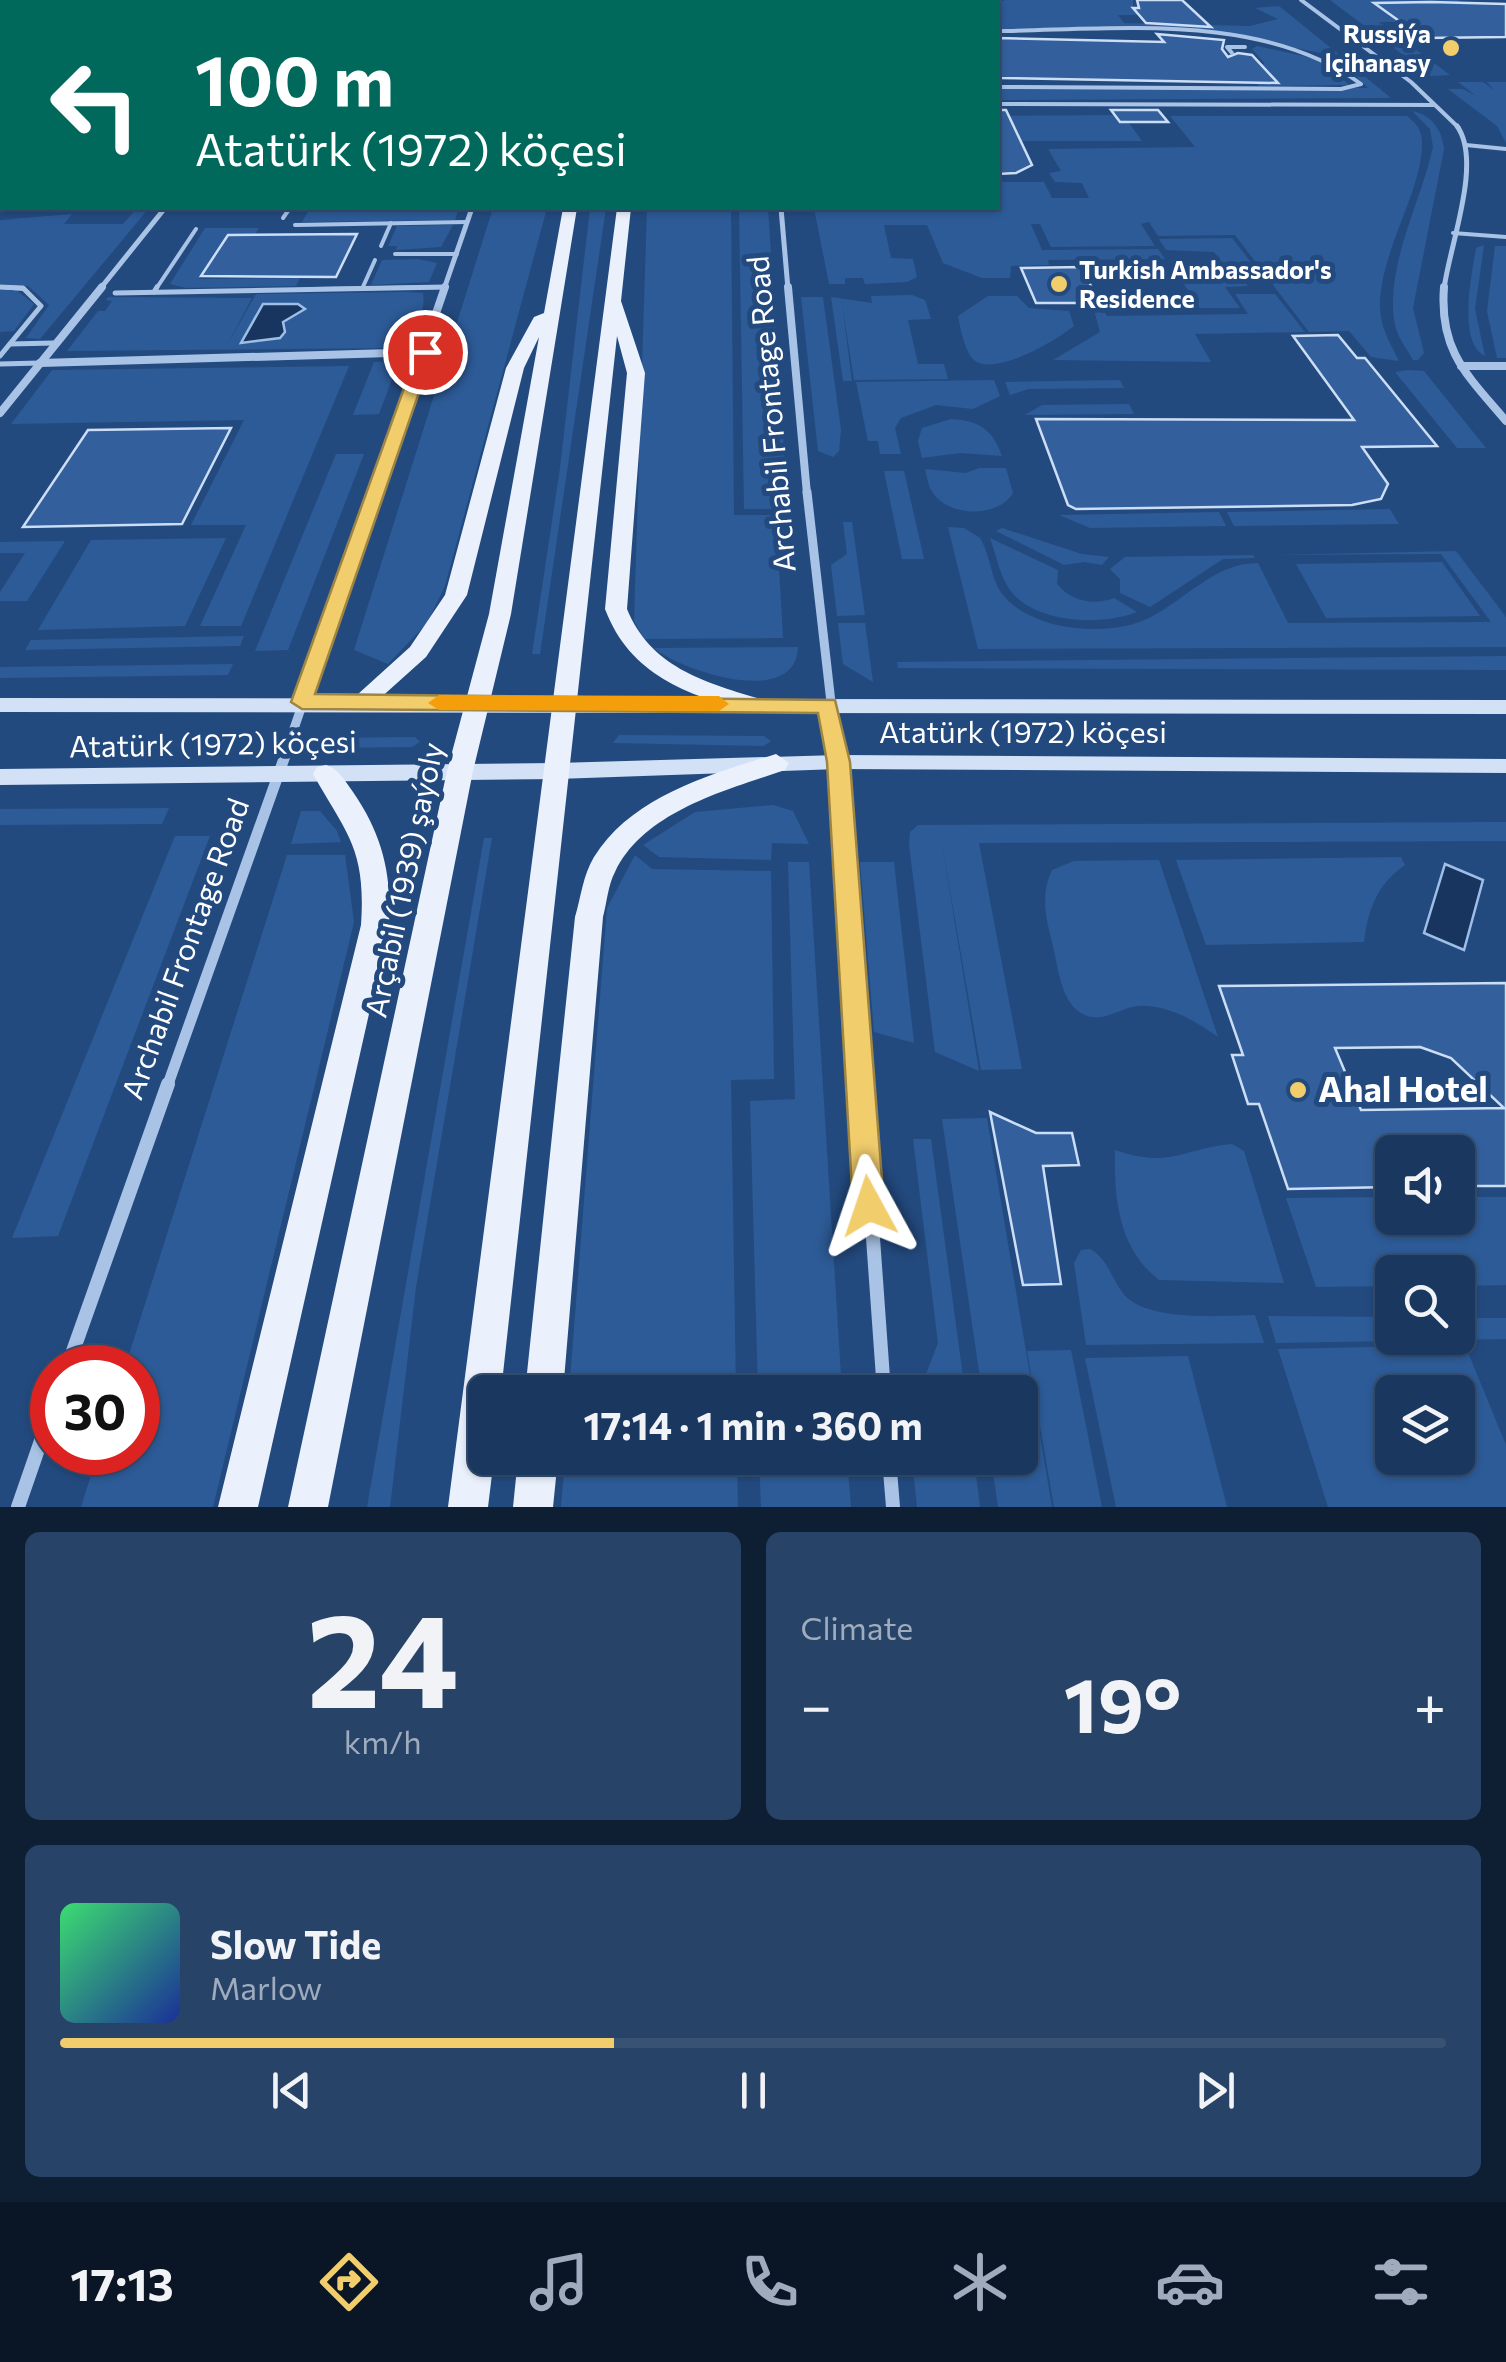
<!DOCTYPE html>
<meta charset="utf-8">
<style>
:root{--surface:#1a385f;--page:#274368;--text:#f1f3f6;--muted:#9facbd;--line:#385274;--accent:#f1cd6c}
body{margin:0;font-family:Commissioner,sans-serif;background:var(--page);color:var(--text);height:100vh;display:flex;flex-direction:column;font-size:38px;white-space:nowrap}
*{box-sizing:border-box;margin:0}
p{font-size:32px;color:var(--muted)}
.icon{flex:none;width:55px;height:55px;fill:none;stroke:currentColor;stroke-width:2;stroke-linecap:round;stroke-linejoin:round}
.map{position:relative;height:1507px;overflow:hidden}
.side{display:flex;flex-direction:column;gap:25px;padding:25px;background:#0e1f34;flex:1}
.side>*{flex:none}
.top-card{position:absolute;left:0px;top:0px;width:1000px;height:210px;box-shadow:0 2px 8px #0004,0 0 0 2px var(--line);background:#00695c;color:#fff;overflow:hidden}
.buttons{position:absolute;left:1375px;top:1135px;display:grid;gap:20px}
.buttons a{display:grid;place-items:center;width:100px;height:100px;border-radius:15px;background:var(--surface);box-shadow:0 2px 8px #0004,0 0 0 2px var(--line);font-size:50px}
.speed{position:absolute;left:30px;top:1345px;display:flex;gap:20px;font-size:50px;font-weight:700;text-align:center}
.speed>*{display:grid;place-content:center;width:130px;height:130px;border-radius:50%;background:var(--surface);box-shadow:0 2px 8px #0004,0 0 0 2px var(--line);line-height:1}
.speed .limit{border:15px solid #d22;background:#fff;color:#111}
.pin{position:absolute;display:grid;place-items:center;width:85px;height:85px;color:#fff;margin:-42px;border:5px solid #fff;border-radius:50%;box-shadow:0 2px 10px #0007}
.me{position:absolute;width:110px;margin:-55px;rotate:355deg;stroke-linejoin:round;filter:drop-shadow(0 0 8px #0008)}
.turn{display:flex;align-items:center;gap:35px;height:210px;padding:0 30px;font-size:45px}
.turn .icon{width:130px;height:130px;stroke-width:2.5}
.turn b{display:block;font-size:70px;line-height:85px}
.big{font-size:75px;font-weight:700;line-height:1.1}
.side .card{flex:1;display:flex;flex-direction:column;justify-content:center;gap:15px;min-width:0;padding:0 35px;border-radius:15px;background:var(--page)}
.side .dial{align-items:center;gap:0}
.dial b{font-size:130px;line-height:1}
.song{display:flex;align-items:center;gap:30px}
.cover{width:120px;height:120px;border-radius:15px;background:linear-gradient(135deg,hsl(140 70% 55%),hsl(230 70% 35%))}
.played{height:10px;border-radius:5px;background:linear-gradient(90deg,var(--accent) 40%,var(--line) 40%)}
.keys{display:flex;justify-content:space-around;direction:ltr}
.heat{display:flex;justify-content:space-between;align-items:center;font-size:55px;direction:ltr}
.side .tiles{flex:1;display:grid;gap:25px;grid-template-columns:1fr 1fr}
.card:last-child{grid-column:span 2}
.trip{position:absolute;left:468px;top:1375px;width:570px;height:100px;border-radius:15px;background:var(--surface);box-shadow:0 2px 8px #0004,0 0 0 2px var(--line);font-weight:700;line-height:100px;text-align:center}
.tabs{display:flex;height:160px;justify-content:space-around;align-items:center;background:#0a1626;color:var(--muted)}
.tabs .icon{width:70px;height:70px}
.tabs .current{color:var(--accent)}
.tabs b{font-size:45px;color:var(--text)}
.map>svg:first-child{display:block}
.green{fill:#2d5b97;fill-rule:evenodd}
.water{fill:#18355f;stroke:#9dbee7;stroke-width:2.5}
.building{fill:#33609c;stroke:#ccdef5;stroke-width:2.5;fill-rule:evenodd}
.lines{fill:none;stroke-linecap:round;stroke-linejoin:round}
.service-far1{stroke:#a9c3e6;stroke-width:4}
.service{stroke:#a9c3e6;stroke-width:5}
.minor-far5{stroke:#a9c3e6;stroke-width:4}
.minor-far4{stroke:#a9c3e6;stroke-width:5}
.minor-far3{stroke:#a9c3e6;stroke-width:8}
.minor-far2{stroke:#a9c3e6;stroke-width:9}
.minor-far1{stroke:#a9c3e6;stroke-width:11}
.minor{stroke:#a9c3e6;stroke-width:14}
.secondary{fill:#d3e1f6;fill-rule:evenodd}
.primary{fill:#eaf1fd;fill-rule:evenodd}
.route{fill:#f1cd6c;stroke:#9d8546;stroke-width:2.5}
.slow{fill:#f59e0b}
.poi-dot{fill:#f1cd6c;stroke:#234a7f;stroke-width:4}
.labels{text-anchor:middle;stroke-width:10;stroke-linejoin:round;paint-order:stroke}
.far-poi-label{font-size:25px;font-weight:bold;fill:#fff;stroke:#234a7f;text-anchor:end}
.street-label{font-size:30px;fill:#fff;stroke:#234a7f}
.near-poi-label{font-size:35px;font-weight:bold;fill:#fff;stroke:#234a7f;text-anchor:start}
</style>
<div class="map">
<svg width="1506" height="1507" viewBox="0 0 1506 1507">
<rect width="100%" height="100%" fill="#234a7f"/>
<g class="green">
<polygon points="1005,0 1133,0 1133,9 1147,15 1118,15 1124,23 1250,26 1278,19 1255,8 1279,6 1342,57 1200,30 998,29 998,3"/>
<polygon points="1330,0 1458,0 1465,4 1403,22 1379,22 1450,75 1431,76"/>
<polygon points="1257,46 1322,60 1349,85 1259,86 1239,64 1265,64 1252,49"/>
<polygon points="1340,61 1346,61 1391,98 998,100 998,89 1368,88"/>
<polygon points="1458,82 1483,82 1494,90 1487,82 1506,82 1506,143 1497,126 1448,89 1463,89 1476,96"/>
<path d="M1412,111C1432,115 1442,130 1444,149L1413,308L1424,353L1418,360H1413C1407,349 1398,338 1395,325C1384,267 1421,203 1433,147L1430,129Z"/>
<polygon points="1124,115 1126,118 1117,118 1118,122 1129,123 1142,141 1022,141 1014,125 998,125 998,116"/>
<path d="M1170,116H1407C1416,123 1422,130 1422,142C1423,189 1382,248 1380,302C1379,325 1389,341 1399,361L1371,357L1349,331L1309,332L1235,235L1158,236L1149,222L1141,224L1155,246L1051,247L1040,224H1031L1042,250L1158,249L1165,259L1048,260L1049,265L1011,266L1010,278H982L943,263L927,225H884L891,258L913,259L917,277L907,282L865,284L863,278H845V284H829L814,208H998V182H1044L1052,198H1089L1082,183L1055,182L1049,173L1061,171L1048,149L1195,147Z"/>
<polygon points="137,208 149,208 40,339 26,338 49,305 28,286 0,284 0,220 72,214 64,224 123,224"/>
<polygon points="310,208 459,208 455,220 302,222"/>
<polygon points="493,208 547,208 445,586 427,623 388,664 354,650"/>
<polygon points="590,208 606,208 540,654 532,654 560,468"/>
<polygon points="647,208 731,208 734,515 776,515 783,638 644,639 634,621"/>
<polygon points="739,208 768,208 788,509 744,509"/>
<polygon points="453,225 441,247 396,250 397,246 388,246 397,226"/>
<polygon points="205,228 259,228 253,237 227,235 199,279 300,278 296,286 186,288 170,284"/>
<polygon points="1232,238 1253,265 1239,265 1243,272 1223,272 1220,269 1226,268 1214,252 1166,250 1159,239"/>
<path d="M1484,245L1475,309L1485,356C1457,343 1472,273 1476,248Z"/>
<polygon points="1495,246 1506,246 1506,358 1497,358 1487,311"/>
<polygon points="418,259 437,263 429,282 371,285 382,260"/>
<polygon points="1241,276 1248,286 1225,287 1240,308 1200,308 1179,277"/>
<polygon points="0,289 16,290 34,304 14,331 0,332"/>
<path d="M406,292L423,293C426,311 415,340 398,348L67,351L98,311H105L112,301L106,300L108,297L252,298L227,345L256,294Z"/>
<polygon points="1235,294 1275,294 1305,332 1195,334 1211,362 1053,360 1100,332 1094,310 1104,310 1107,316 1248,314"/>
<polygon points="912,295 925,300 931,319 908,320 918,364 944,364 948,379 854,380 842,304 852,381 843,381 831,297 872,303 871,296"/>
<path d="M988,296H1017L1029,308L1069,311L1074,326C1057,340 995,377 974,360C965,352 960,327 958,316Z"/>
<polygon points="801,297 823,297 841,430 839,451 833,457 818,451"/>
<polygon points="399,361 379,414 353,415 374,362"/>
<polygon points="349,366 241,626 200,626 246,525 191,525 244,420 11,424 52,370"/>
<polygon points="1409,370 1424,371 1486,448 1457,448 1395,372"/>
<polygon points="994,380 1000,396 973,409 936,405 901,418 895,428 901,454 880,454 878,441 868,441 856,382"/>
<polygon points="1120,380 1124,388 1029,389 1010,395 1005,382"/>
<polygon points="1129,404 1134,414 1025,415 1042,405"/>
<path d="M951,419C980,421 992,429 1002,456L960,453L922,458L918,441L922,428Z"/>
<polygon points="336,454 364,454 288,650 255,651"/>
<path d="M979,468H1006L1013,493C998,518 949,517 933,493C928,486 927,477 925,469L966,473Z"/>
<polygon points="884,471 904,471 924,559 902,559"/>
<polygon points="1390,509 1399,524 1234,526 1227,512"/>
<polygon points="1219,512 1226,526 1090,528 1059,515"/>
<polygon points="843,522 852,522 865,615 837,616 831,565 847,554"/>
<path d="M948,527L964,528L980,538C991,556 990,578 1003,595C1032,631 1109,638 1149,618C1187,599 1214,563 1258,563L1288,623L1491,622L1441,554L1265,555L1456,551L1506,617V647L978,649Z"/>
<polygon points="1002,528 1082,554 1109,557 1102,565 1084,562 1064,565 996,531"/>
<polygon points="226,538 185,626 38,630 91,540"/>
<path d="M990,538L1058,570L1057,584C1071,601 1093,606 1114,598L1137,612C1102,626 1035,624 1010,590C1000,576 996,555 990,538Z"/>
<polygon points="65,541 27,601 0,601 0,592 25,553 0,553 0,542"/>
<polygon points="1253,555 1255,558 1223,559 1150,607 1120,593 1120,579 1110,569 1125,557"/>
<polygon points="1442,562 1480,616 1326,618 1296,564"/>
<polygon points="838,623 865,623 873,682 843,664"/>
<polygon points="244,636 240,646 25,650 31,640"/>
<path d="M798,647C796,709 681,671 654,648Z"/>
<polygon points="1506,656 1506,670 898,668 897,662"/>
<polygon points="233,664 228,675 0,678 0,667"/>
<polygon points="619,735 764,736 771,741 764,746 613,743"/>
<polygon points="415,737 420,742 412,747 319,748 314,743 322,738"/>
<polygon points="773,805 793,811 809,844 772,843 771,860 659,857 643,845 695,812"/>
<polygon points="169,808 162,824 0,825 0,809"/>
<polygon points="301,811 320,811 337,831 341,842 291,844"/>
<polygon points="1506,822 1506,841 979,843 1022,1069 981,1070 942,844 979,1071 935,1052 909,845 910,832 918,825"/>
<polygon points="175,836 210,836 58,1236 12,1238"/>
<polygon points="484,838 492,838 416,1287 390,1507 367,1507"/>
<polygon points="287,855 345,855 354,922 213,1507 81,1507 98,1453 138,1452 138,1368 125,1367"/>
<polygon points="635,855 652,869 771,871 774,1079 731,1080 736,1392 569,1392 607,908"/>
<path d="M1401,857L1405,865C1377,884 1368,910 1364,942L1206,945L1176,860Z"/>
<path d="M1159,860L1218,1037C1196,1021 1167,1004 1138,1006C1125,1007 1114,1015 1101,1017C1063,1021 1059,972 1053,946C1046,919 1040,896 1052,870L1074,861Z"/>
<polygon points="788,862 809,862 842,1392 758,1392 750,1101 795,1099"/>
<polygon points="860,862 894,862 914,1043 874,1032"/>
<polygon points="987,1118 1052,1507 998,1507 991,1458 1020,1458 1020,1392 982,1392 942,1119"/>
<polygon points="913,1139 931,1139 965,1392 919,1392 938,1343"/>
<path d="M1232,1144L1244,1151L1284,1283L1159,1280C1118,1248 1114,1198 1115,1150C1171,1169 1180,1149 1232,1144Z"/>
<polygon points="1392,1197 1392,1218 1458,1218 1458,1197 1506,1197 1506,1285 1458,1286 1458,1272 1392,1272 1392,1286 1316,1287 1286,1198"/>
<path d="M1090,1249C1107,1258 1111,1277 1122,1292C1143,1322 1220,1316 1255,1315L1264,1343L1086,1345L1074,1263L1081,1250Z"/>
<polygon points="1268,1316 1392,1317 1392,1338 1458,1338 1458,1318 1506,1318 1506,1339 1276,1343"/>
<path d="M1465,1345L1506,1445V1507H1328L1278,1349ZM1392,1392H1458V1458H1392Z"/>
<polygon points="1071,1350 1102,1507 1054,1507 1027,1351"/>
<polygon points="1188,1356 1227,1507 1116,1507 1085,1358"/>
<polygon points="565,1458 737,1458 738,1507 561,1507"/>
<polygon points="759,1458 847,1458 851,1507 761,1507"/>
<polygon points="912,1458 974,1458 980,1507 917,1507"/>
</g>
<g class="water">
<polygon points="263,304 298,304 305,309 283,322 285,332 280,338 241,343"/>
<polygon points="1445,864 1483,880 1464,950 1424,933"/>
</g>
<g class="building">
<polygon points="1137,0 1182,0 1211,27 1146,23 1133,8 1139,8"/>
<polygon points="1431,2 1506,4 1506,37 1423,38 1374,3"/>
<polygon points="1157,34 1224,40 1222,49 1228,57 1238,53 1252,55 1278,83 998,78 998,38 1164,42"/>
<polygon points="998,110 1006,110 1032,165 1016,173 998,174"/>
<polygon points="1111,110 1158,110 1168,122 1120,122"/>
<polygon points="357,234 336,277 201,276 228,235"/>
<polygon points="1082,267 1099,303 1036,303 1021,268"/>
<polygon points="1338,335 1357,358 1365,358 1437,446 1362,447 1388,484 1381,499 1352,505 1076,509 1068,505 1036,419 1354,420 1293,336"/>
<polygon points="231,428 182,524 23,527 88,430"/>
<path d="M1506,983V1186H1458V1152H1392V1187L1288,1189L1259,1104H1248L1232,1055H1243L1219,986ZM1420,1047L1451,1058L1504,1108L1361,1110L1335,1048Z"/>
<polygon points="990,1112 1036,1133 1072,1133 1079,1165 1043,1166 1061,1284 1023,1285"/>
</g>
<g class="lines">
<g class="service-far1">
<path d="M998,31C1114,30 1262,11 1361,84L1341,89L998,87"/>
<polyline points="1232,53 1227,47 1245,47"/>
<polyline points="1332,59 1376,59"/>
<polyline points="1466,145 1506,149"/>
<polyline points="283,218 290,208"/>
<polyline points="295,225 467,222"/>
<polyline points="1453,233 1506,237"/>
<polyline points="381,246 391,223"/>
<polyline points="395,254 457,254"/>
<polyline points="0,287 24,289"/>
<polyline points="156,289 196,229"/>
<polyline points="315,289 446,287"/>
<polyline points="362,289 375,260"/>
</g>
<g class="service">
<polyline points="0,287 23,288 41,306 0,356"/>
<polyline points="154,292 157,287"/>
<polyline points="115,293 446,287"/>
<polyline points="10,344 54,343"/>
<polyline points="0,364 40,363"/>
</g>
<g class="minor-far5">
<polyline points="1301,0 1411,82 1459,128"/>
<polyline points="998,104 1434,105"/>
</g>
<g class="minor-far4">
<polyline points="781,208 788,289"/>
<polyline points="100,289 165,208"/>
<polyline points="444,289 472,208"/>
<path d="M1444,289C1449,247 1483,162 1457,126"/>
</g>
<g class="minor-far3">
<polyline points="788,287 807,494"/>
<path d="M1444,287C1439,351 1467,375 1506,421"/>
<polyline points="40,363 425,352"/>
<polyline points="1461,366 1506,366"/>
<polyline points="0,413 102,287"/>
<polyline points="374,494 445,287"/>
</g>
<g class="minor-far2">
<polyline points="807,492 837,755"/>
<polyline points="285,755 375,492"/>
</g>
<g class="minor-far1">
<polyline points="837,753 862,1087"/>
<polyline points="167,1087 286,753"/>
</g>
<g class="minor">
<polyline points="862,1084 884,1392"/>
<polyline points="67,1368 168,1084"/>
<polyline points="889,1458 893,1507"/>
<polyline points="18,1507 52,1409"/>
</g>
<g class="secondary">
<polygon points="0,698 1506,700 1506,714 0,712"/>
<polygon points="838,755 1506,759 1506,773 838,769 557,779 0,785 0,769 557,763"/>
</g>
<g class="primary">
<polygon points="607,0 617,0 617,2 608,2"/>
<polygon points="646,0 656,0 656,2 647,2"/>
<polygon points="563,208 577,208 511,614 473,771 328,1507 288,1507 447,771 489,614 539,337 524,368 467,595 426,657 367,710 351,710 347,704 410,647 445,595 506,368 534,317 544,313"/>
<path d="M617,208H631L621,301L645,373L627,609C650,666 703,682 757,698L761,704L749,712C686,694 630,675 605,609L627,373L617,336L501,1392H485V1458H494L488,1507H448Z"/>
<path d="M776,754L789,763L785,770C727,790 644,811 615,872C608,885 607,902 603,917L563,1392H525L575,917C581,897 583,875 594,857C632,796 711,774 776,754Z"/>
<path d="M326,765C339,769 345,781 353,792C382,834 392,874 389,925L258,1507H218L361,925C366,849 348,836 313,774L317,767Z"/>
<polygon points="518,1458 558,1458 553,1507 513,1507"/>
</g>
</g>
<polygon class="route" points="425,348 433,352 315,694 835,700 850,762 884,1206 880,1217 869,1221 858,1217 853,1206 827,762 818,713 302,709 291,702 417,352"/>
<polygon class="slow" points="439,695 719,696 729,704 719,711 439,710 428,703"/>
<g class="poi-dot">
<circle cx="1451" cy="48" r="10"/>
<circle cx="1059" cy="284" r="10"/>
<circle cx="1298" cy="1090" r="10"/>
</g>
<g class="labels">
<g class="far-poi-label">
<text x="1431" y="43">Russiýa<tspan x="1431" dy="29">lçihanasy</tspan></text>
<text x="1079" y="279" text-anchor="start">Turkish Ambassador's<tspan x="1079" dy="29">Residence</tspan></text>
</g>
<g class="street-label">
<text transform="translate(772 414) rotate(-95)" y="10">Archabil Frontage Road</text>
<text x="1023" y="743">Atatürk (1972) köçesi</text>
<text transform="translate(213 745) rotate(-1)" y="10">Atatürk (1972) köçesi</text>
<text transform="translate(405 880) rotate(-78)" y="10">Arçabil (1939) şaýoly</text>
<text transform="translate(186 949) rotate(-70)" y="10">Archabil Frontage Road</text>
</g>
<g class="near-poi-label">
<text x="1318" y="1102">Ahal Hotel</text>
</g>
</g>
</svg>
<div class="buttons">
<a><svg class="icon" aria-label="sound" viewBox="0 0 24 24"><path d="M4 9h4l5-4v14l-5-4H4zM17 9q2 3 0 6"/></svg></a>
<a><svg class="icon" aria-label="search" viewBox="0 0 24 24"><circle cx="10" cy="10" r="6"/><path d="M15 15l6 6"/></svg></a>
<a><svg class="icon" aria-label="layers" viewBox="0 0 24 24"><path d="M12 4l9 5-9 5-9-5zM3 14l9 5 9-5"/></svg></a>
</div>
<div class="speed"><div class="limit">30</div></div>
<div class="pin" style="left:425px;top:352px;background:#d93025"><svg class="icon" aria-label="arrive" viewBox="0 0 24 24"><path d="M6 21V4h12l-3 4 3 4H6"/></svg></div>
<svg class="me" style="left:869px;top:1206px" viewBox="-20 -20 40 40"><path d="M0-17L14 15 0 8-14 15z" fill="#f1cd6c" stroke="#fff" stroke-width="4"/></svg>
<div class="trip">17:14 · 1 min · 360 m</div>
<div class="top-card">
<div class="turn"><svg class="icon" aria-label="left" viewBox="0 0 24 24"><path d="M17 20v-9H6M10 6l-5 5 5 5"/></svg><div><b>100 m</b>Atatürk (1972) köçesi</div></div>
</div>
</div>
<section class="side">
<div class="tiles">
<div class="card dial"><b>24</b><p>km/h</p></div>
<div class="card"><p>Climate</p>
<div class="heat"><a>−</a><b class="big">19°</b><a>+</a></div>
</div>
<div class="card">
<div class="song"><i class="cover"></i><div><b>Slow Tide</b><p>Marlow</p></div></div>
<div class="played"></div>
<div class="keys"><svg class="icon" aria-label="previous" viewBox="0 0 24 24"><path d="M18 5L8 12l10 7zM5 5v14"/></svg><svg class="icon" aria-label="pause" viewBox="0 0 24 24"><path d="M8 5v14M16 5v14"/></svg><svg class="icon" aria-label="next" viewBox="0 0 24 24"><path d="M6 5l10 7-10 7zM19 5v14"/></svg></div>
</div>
</div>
</section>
<nav class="tabs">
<b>17:13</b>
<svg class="icon current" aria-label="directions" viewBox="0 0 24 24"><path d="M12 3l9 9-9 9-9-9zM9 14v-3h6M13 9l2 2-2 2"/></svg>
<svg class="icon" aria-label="music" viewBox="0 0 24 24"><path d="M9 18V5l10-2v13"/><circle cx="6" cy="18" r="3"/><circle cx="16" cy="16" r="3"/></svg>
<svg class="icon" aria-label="phone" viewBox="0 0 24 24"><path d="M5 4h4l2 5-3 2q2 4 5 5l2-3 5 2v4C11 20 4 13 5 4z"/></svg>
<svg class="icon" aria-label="climate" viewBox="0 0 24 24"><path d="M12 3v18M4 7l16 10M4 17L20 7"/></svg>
<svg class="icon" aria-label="car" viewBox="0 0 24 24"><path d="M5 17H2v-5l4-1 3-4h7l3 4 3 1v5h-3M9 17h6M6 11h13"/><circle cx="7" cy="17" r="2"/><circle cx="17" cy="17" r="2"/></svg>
<svg class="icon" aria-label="filters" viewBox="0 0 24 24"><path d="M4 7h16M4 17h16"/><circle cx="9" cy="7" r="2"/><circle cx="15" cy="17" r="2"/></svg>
</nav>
